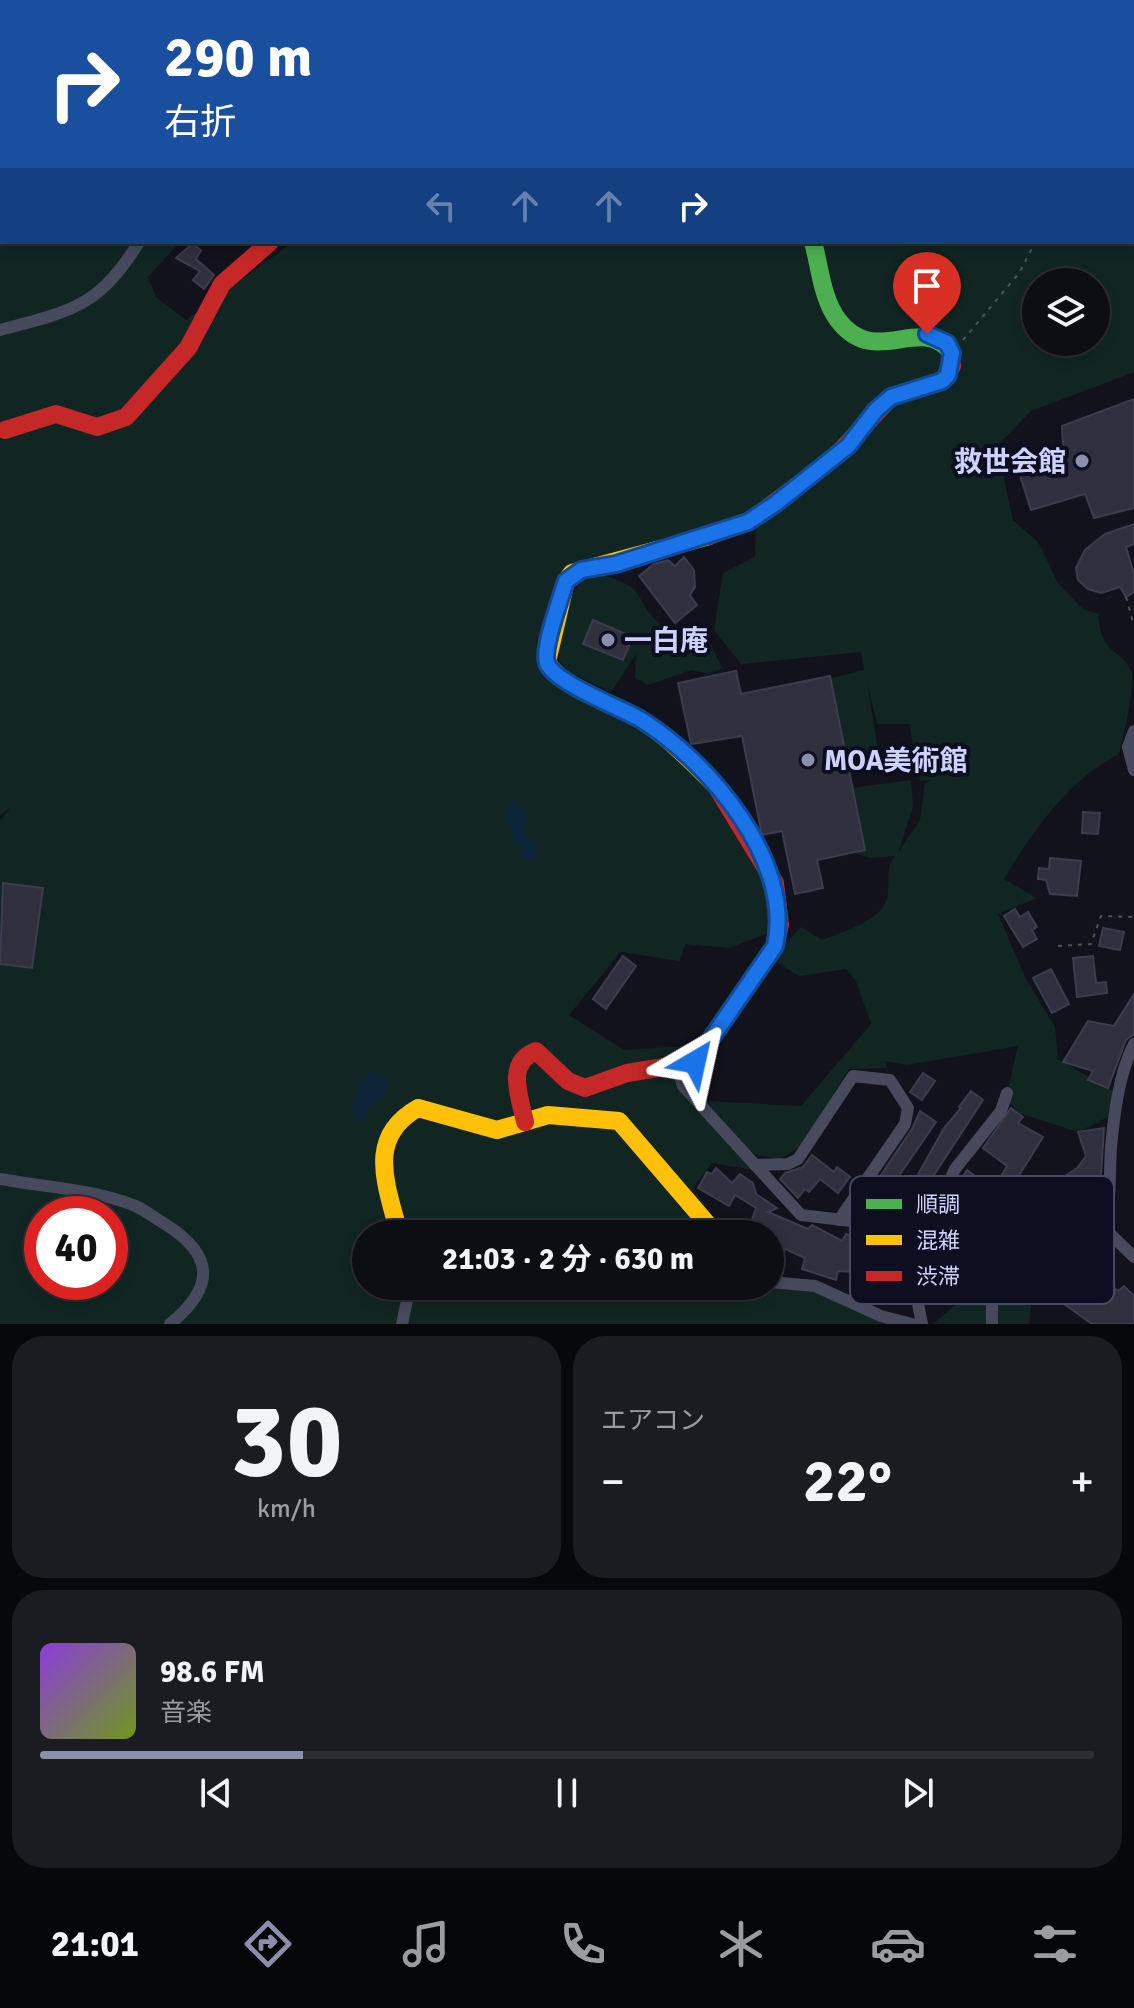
<!DOCTYPE html>
<html lang="ja">
<meta charset="utf-8">
<style>
:root{--surface:#0d0e14;--page:#1b1c22;--text:#f1f3f6;--muted:#9a9ca0;--line:#2d2e34;--accent:#8b8fae}
body{margin:0;font-family:Signika,"Noto Sans JP",sans-serif;background:var(--page);color:var(--text);height:100vh;display:flex;flex-direction:column;font-size:30px;white-space:nowrap}
*{box-sizing:border-box;margin:0}
p{font-size:26px;color:var(--muted)}
.icon{flex:none;width:44px;height:44px;fill:none;stroke:currentColor;stroke-width:2;stroke-linecap:round;stroke-linejoin:round}
.map{position:relative;height:1324px;overflow:hidden}
.details{display:flex;flex-direction:column;gap:12px;padding:12px;background:#07080b;flex:1}
.details>*{flex:none}
.guide{position:absolute;left:0px;top:0px;width:1134px;height:244px;box-shadow:0 4px 12px #0003,0 0 0 2px var(--line);background:#1a4fa0;color:#fff;overflow:hidden}
.fabs{position:absolute;left:1022px;top:268px;display:grid;gap:16px}
.fabs a{display:grid;place-items:center;width:88px;height:88px;border-radius:50%;background:var(--surface);box-shadow:0 4px 12px #0003,0 0 0 2px var(--line);font-size:40px}
.speed{position:absolute;left:24px;top:1196px;display:flex;gap:16px;font-size:40px;font-weight:700;text-align:center}
.speed>*{display:grid;place-content:center;width:104px;height:104px;border-radius:50%;background:var(--surface);box-shadow:0 4px 12px #0003,0 0 0 2px var(--line);line-height:1}
.speed .limit{border:12px solid #d22;background:#fff;color:#111}
.pin{position:absolute;display:grid;place-items:center;width:68px;height:68px;color:#fff;margin:-82px -34px;border-radius:50% 50% 50% 0;rotate:-45deg;box-shadow:0 0 8px #0007}
.pin .icon{rotate:45deg}
.me{position:absolute;width:88px;margin:-44px;rotate:36deg;stroke-linejoin:round;filter:drop-shadow(0 0 6px #0008)}
.turn{display:flex;align-items:center;gap:28px;height:168px;padding:0 32px;font-size:36px}
.turn .icon{width:104px;height:104px;stroke-width:2.5}
.turn b{display:block;font-size:56px;line-height:68px}
.lanes{display:flex;align-items:center;height:76px;padding:0 32px;background:#0003;justify-content:center;gap:40px;direction:ltr}
.lanes .off{opacity:.35}
.big{font-size:60px;font-weight:700;line-height:1.1}
.details .tile{flex:1;display:flex;flex-direction:column;justify-content:center;gap:12px;min-width:0;padding:0 28px;border-radius:32px;background:var(--page)}
.details .dial{align-items:center;gap:0}
.dial b{font-size:104px;line-height:1}
.song{display:flex;align-items:center;gap:24px}
.cover{width:96px;height:96px;border-radius:12px;background:linear-gradient(135deg,hsl(270 70% 55%),hsl(80 70% 35%))}
.played{height:8px;border-radius:4px;background:linear-gradient(90deg,var(--accent) 25%,var(--line) 25%)}
.keys{display:flex;justify-content:space-around;direction:ltr}
.heat{display:flex;justify-content:space-between;align-items:center;font-size:44px;direction:ltr}
.details .tiles{flex:1;display:grid;gap:12px;grid-template-columns:1fr 1fr}
.tile:last-child{grid-column:span 2}
.trip{position:absolute;left:352px;top:1220px;width:432px;height:80px;border-radius:40px;background:var(--surface);box-shadow:0 4px 12px #0003,0 0 0 2px var(--line);font-weight:700;line-height:80px;text-align:center}
.menu{display:flex;height:128px;justify-content:space-around;align-items:center;background:#050608;color:var(--muted)}
.menu .icon{width:56px;height:56px}
.menu .current{color:var(--accent)}
.menu b{font-size:36px;color:var(--text)}
.map>svg:first-child{display:block}
.green{fill:#112622;fill-rule:evenodd}
.water{fill:#0b2438}
.building{fill:#2f2f3e;stroke:#3b3d4f;stroke-width:2}
.lines{fill:none;stroke-linecap:round;stroke-linejoin:round}
.path{stroke:#46575e;stroke-width:2;stroke-dasharray:4 6;stroke-linecap:butt}
.street{stroke:#474a5c;stroke-width:12}
.fast{stroke:#4caf50;stroke-width:18}
.slow{stroke:#ffc107;stroke-width:18}
.jam{stroke:#c62828;stroke-width:18}
.route-casing{stroke:#114b97;stroke-width:20}
.route{stroke:#1a73e8;stroke-width:14}
.poi-dot{fill:#8b8fae;stroke:#0d0e1f;stroke-width:3}
.labels{text-anchor:middle;stroke-width:8;stroke-linejoin:round;paint-order:stroke}
.poi-label{font-size:28px;font-weight:bold;fill:#cdd2fd;stroke:#0d0e1f;text-anchor:start}
.key{fill:#0d0e1f;stroke:#474962;stroke-width:2}
.key-label{font-size:22px;fill:#cdd2fd}
</style>
<div class="map">
<svg width="1134" height="1324" viewBox="0 0 1134 1324">
<rect width="100%" height="100%" fill="#11121b"/>
<g class="green">
<path d="M691,0H1134V372L1031,411L997,446L1013,520L1038,542L1058,583L1083,609L1098,614C1102,658 1118,644 1132,672C1134,690 1124,735 1119,754C1067,781 1033,831 1004,879L1037,898L998,914L1025,977L1055,1027L1058,1059L1113,1091L1112,1115L1078,1132L1019,1113L1006,1098L1018,1046L907,1065L885,1061L887,1068L849,1069L801,1146L780,1159L748,1153L716,1112L753,1170L712,1163L693,1188L725,1234H366V1286H770V1271L881,1316L912,1324H0V820L12,807L0,815V203L2,242H180L148,277L156,297L186,320L293,242H1132V2H689ZM1036,282H1096V342H1036ZM791,489L756,528L755,557L723,573L714,630L741,664L861,652L864,670L827,679L848,764L879,756L867,682L877,724H909L920,781L931,780L925,783L920,820L898,853L913,807L911,780L852,788L855,853L870,858L895,856C886,867 889,879 888,893C886,921 843,931 822,940L801,927L771,959L799,976L846,969L856,981L871,1024L801,1106L708,1101L675,1082L703,1045L624,1050L569,1015L621,952L680,961L685,944L729,948L774,931L770,870L719,797L727,824L710,777L540,655L571,567L748,517ZM42,1214H110V1282H42Z"/>
<path d="M602,575C649,587 633,601 661,625C675,636 696,626 708,641C714,648 717,660 723,668L710,674L691,670L648,685L635,678L636,654L611,692L569,672L559,661C559,633 565,601 583,578Z"/>
<polygon points="988,1277 1031,1305 1029,1324 933,1324"/>
</g>
<g class="water">
<polygon points="512,796 527,817 524,832 537,845 537,854 529,860 521,857 522,845 513,842 512,828 504,819"/>
<polygon points="373,1071 387,1079 386,1093 367,1109 366,1119 356,1123 352,1108 362,1080 368,1080 365,1075"/>
</g>
<g class="building">
<polygon points="192,244 201,250 196,259 214,275 204,289 193,280 200,271 176,258"/>
<polygon points="1134,399 1134,508 1094,518 1085,494 1031,510 1017,466 1063,449 1062,426"/>
<polygon points="1134,524 1134,544 1126,547 1134,574 1134,592 1126,597 1120,587 1101,593 1088,589 1078,580 1076,568 1085,550 1105,534"/>
<polygon points="684,557 694,570 695,587 690,595 697,605 675,623 639,576 654,564 668,560 675,566"/>
<polygon points="593,620 633,637 623,660 583,644"/>
<polygon points="736,671 741,694 830,676 865,850 817,860 823,888 795,894 782,831 762,835 742,736 691,744 678,683"/>
<polygon points="1083,812 1100,813 1098,834 1082,833"/>
<polygon points="1050,858 1081,861 1077,896 1050,894 1046,880 1038,879 1039,868 1049,869"/>
<polygon points="3,883 43,888 32,968 0,964"/>
<polygon points="1015,909 1020,917 1028,912 1037,927 1032,930 1037,939 1023,947 1004,916"/>
<polygon points="1103,928 1124,932 1120,950 1099,946"/>
<polygon points="623,956 636,966 606,1009 593,999"/>
<polygon points="1093,956 1096,983 1106,982 1107,993 1077,997 1073,958"/>
<polygon points="1051,969 1069,1004 1052,1013 1033,978"/>
<polygon points="1134,994 1134,1034 1126,1040 1108,1088 1088,1080 1093,1071 1063,1062 1088,1021 1114,1026"/>
<polygon points="923,1073 935,1081 922,1100 910,1092"/>
<polygon points="971,1091 983,1100 932,1178 937,1181 916,1220 898,1210 944,1128 961,1108 959,1107"/>
<polygon points="1011,1108 1023,1117 1018,1123 1043,1137 1001,1204 959,1183 967,1170 991,1188 996,1179 999,1180 1007,1166 983,1148"/>
<polygon points="920,1111 936,1122 874,1212 862,1203 912,1129"/>
<polygon points="1104,1128 1100,1189 1048,1210 1031,1199 1077,1168 1086,1156 1078,1132"/>
<polygon points="812,1155 834,1172 837,1167 850,1177 838,1193 820,1179 809,1192 805,1189 798,1198 780,1179 785,1173 803,1167"/>
<polygon points="716,1168 732,1183 740,1174 753,1183 756,1194 777,1208 768,1212 808,1229 812,1225 842,1241 846,1234 852,1236 853,1230 884,1240 877,1280 896,1284 893,1297 853,1289 857,1272 838,1271 836,1280 802,1269 805,1258 785,1249 778,1256 770,1253 770,1234 747,1234 756,1208 735,1195 729,1206 698,1188 707,1172 712,1174"/>
<polygon points="1065,1250 1088,1265 1098,1253 1112,1263 1101,1277 1118,1291 1124,1286 1134,1296 1134,1324 1092,1324 1039,1286"/>
</g>
<g class="lines">
<g class="path">
<polyline points="1132,132 1134,131"/>
<polyline points="963,340 1020,272 1035,242"/>
<polyline points="1126,597 1134,626"/>
<polyline points="1058,946 1091,944 1101,916 1134,917"/>
</g>
<g class="street">
<polyline points="190,0 191,2"/>
<path d="M0,330C71,311 98,308 139,242"/>
<polyline points="1134,731 1128,747 1134,770"/>
<polyline points="678,1070 683,1086 801,1215 927,1230"/>
<polyline points="755,1165 788,1164 798,1159 853,1076 890,1080 908,1108 905,1124 839,1220"/>
<path d="M0,1179C43,1187 92,1189 133,1205C144,1209 154,1218 165,1224C214,1255 216,1286 170,1324"/>
<path d="M1103,1227C1112,1201 1109,1174 1111,1147C1114,1115 1119,1073 1134,1044"/>
<polyline points="770,1282 815,1286 881,1316 912,1324"/>
<polyline points="402,1324 410,1286"/>
<polyline points="922,1324 912,1274 927,1230 955,1169 1001,1111 1007,1093"/>
<path d="M992,1324C990,1250 1011,1252 1067,1215L1080,1213L1103,1227L1134,1257"/>
</g>
<path class="fast" d="M813,242C820,267 822,299 838,320C875,369 920,314 950,351"/>
<g class="slow">
<polyline points="447,0 447,2"/>
<path d="M709,536L572,573L566,581L547,662C566,692 611,701 641,720C669,738 692,762 716,786"/>
<path d="M399,1234C387,1185 365,1138 418,1108L497,1130L548,1115L619,1121L716,1234"/>
</g>
<g class="jam">
<polyline points="5,430 56,414 97,427 126,417 188,348 222,284 270,242"/>
<polyline points="709,536 748,522 833,459 891,397 942,381 952,366 950,351"/>
<path d="M525,1122C520,1097 505,1063 536,1051L568,1081L585,1088L627,1073L695,1062L775,946L780,925L775,883L716,786"/>
</g>
</g>
<g class="lines">
<defs>
<path id="route" d="M695,1062L775,946C794,861 708,761 640,719C619,707 555,683 547,663C542,648 561,598 566,581L581,570L616,564L748,522L775,504L848,446L876,410L891,397L942,381L948,375L952,353L947,343L927,334"/>
</defs>
<use href="#route" class="route-casing"/>
<use href="#route" class="route"/>
</g>
<g class="poi-dot">
<circle cx="1082" cy="461" r="8"/>
<circle cx="608" cy="640" r="8"/>
<circle cx="808" cy="760" r="8"/>
</g>
<g class="labels">
<g class="poi-label">
<text x="1066" y="471" text-anchor="end">救世会館</text>
<text x="624" y="650">一白庵</text>
<text x="824" y="770">MOA美術館</text>
</g>
</g>
<rect x="850" y="1176" width="264" height="128" rx="12" class="key"/>
<rect x="866" y="1199" width="36" height="10" fill="#4caf50"/>
<rect x="866" y="1235" width="36" height="10" fill="#ffc107"/>
<rect x="866" y="1271" width="36" height="10" fill="#c62828"/>
<g class="key-label">
<text x="916" y="1212">順調</text>
<text x="916" y="1248">混雑</text>
<text x="916" y="1284">渋滞</text>
</g>
</svg>
<div class="fabs">
<a><svg class="icon" aria-label="layers" viewBox="0 0 24 24"><path d="M12 4l9 5-9 5-9-5zM3 14l9 5 9-5"/></svg></a>
</div>
<div class="speed"><div class="limit">40</div></div>
<div class="pin" style="left:927px;top:334px;background:#d93025"><svg class="icon" aria-label="arrive" viewBox="0 0 24 24"><path d="M6 21V4h12l-3 4 3 4H6"/></svg></div>
<svg class="me" style="left:695px;top:1062px" viewBox="-20 -20 40 40"><path d="M0-17L14 15 0 8-14 15z" fill="#1a73e8" stroke="#fff" stroke-width="4"/></svg>
<div class="trip">21:03 · 2 分 · 630 m</div>
<div class="guide">
<div class="turn"><svg class="icon" aria-label="right" viewBox="0 0 24 24"><path d="M7 20v-9h11M14 6l5 5-5 5"/></svg><div><b>290 m</b>右折</div></div>
<div class="lanes"><svg class="icon off" aria-label="left" viewBox="0 0 24 24"><path d="M17 20v-9H6M10 6l-5 5 5 5"/></svg><svg class="icon off" aria-label="ahead" viewBox="0 0 24 24"><path d="M12 20V5M6 11l6-6 6 6"/></svg><svg class="icon off" aria-label="ahead" viewBox="0 0 24 24"><path d="M12 20V5M6 11l6-6 6 6"/></svg><svg class="icon" aria-label="right" viewBox="0 0 24 24"><path d="M7 20v-9h11M14 6l5 5-5 5"/></svg></div>
</div>
</div>
<section class="details">
<div class="tiles">
<div class="tile dial"><b>30</b><p>km/h</p></div>
<div class="tile"><p>エアコン</p>
<div class="heat"><a>−</a><b class="big">22°</b><a>+</a></div>
</div>
<div class="tile">
<div class="song"><i class="cover"></i><div><b>98.6 FM</b><p>音楽</p></div></div>
<div class="played"></div>
<div class="keys"><svg class="icon" aria-label="previous" viewBox="0 0 24 24"><path d="M18 5L8 12l10 7zM5 5v14"/></svg><svg class="icon" aria-label="pause" viewBox="0 0 24 24"><path d="M8 5v14M16 5v14"/></svg><svg class="icon" aria-label="next" viewBox="0 0 24 24"><path d="M6 5l10 7-10 7zM19 5v14"/></svg></div>
</div>
</div>
</section>
<nav class="menu">
<b>21:01</b>
<svg class="icon current" aria-label="directions" viewBox="0 0 24 24"><path d="M12 3l9 9-9 9-9-9zM9 14v-3h6M13 9l2 2-2 2"/></svg>
<svg class="icon" aria-label="music" viewBox="0 0 24 24"><path d="M9 18V5l10-2v13"/><circle cx="6" cy="18" r="3"/><circle cx="16" cy="16" r="3"/></svg>
<svg class="icon" aria-label="phone" viewBox="0 0 24 24"><path d="M5 4h4l2 5-3 2q2 4 5 5l2-3 5 2v4C11 20 4 13 5 4z"/></svg>
<svg class="icon" aria-label="climate" viewBox="0 0 24 24"><path d="M12 3v18M4 7l16 10M4 17L20 7"/></svg>
<svg class="icon" aria-label="car" viewBox="0 0 24 24"><path d="M5 17H2v-5l4-1 3-4h7l3 4 3 1v5h-3M9 17h6M6 11h13"/><circle cx="7" cy="17" r="2"/><circle cx="17" cy="17" r="2"/></svg>
<svg class="icon" aria-label="filters" viewBox="0 0 24 24"><path d="M4 7h16M4 17h16"/><circle cx="9" cy="7" r="2"/><circle cx="15" cy="17" r="2"/></svg>
</nav>
